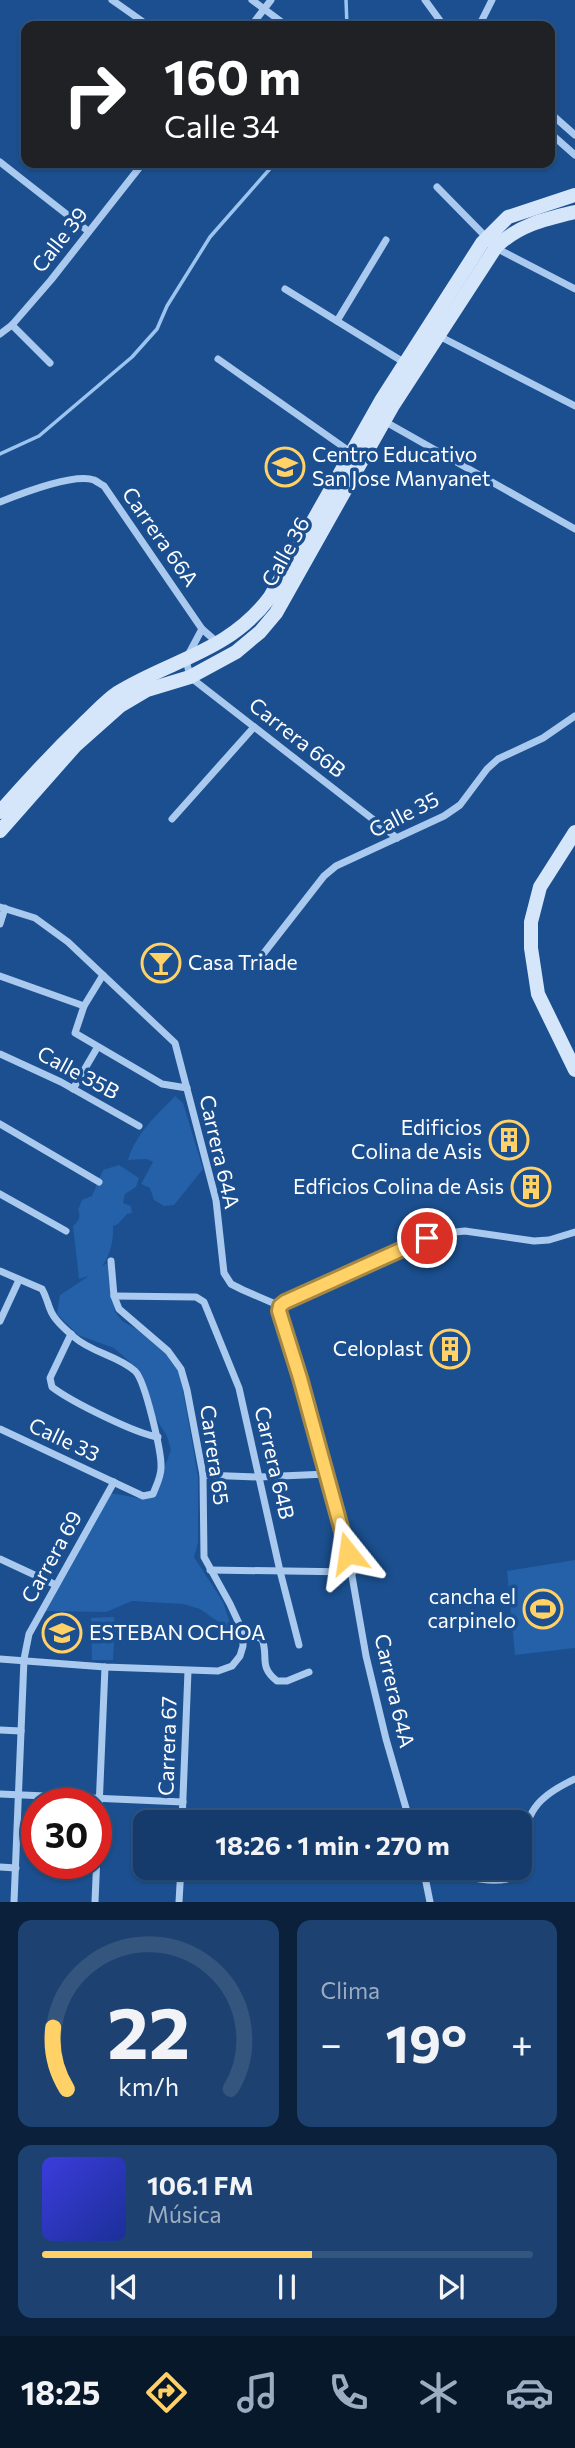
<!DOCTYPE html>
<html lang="es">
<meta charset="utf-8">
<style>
:root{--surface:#143b6b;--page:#1d4271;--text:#f1f3f6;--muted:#9dadc1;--line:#33557e;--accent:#ffd166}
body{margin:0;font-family:Commissioner,sans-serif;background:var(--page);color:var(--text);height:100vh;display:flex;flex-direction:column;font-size:26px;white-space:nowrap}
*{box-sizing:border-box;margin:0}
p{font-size:23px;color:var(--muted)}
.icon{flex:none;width:38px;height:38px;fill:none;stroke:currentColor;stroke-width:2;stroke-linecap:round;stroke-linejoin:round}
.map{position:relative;height:1902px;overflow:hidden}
.panel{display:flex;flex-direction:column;gap:18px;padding:18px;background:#0b203b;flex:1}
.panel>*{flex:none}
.guide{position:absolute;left:21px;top:21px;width:534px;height:147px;border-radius:14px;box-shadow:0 2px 5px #0004,0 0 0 2px var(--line);background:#202124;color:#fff;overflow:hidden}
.speed{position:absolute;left:21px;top:1788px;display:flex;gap:14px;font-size:35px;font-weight:700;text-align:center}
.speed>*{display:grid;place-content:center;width:91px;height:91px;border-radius:50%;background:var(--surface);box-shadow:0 2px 5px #0004,0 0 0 2px var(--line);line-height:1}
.speed .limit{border:10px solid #d22;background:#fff;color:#111}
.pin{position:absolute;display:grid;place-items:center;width:60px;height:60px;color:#fff;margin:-30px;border:4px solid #fff;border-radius:50%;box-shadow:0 2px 7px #0007}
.me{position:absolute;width:77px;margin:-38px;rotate:345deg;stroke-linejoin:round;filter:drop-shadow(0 0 5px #0008)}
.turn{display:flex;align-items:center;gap:24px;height:147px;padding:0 28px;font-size:32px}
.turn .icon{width:91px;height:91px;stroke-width:2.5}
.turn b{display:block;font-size:49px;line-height:60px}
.big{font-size:52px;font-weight:700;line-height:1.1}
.panel .card{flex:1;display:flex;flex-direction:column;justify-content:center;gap:10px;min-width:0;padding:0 24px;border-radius:14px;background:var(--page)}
.panel .dial{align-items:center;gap:0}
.dial svg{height:182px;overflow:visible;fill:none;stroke:var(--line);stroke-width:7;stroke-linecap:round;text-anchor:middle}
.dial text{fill:var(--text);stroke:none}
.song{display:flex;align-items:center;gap:21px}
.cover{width:84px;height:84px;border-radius:10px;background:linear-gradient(135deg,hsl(240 70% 55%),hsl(230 70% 35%))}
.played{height:7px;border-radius:4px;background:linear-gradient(90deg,var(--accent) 55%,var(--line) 55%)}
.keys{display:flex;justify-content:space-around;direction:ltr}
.heat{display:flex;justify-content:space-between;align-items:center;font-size:38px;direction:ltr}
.panel .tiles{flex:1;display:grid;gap:18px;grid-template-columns:1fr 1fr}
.card:last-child{grid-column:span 2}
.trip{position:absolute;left:133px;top:1810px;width:399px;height:70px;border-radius:14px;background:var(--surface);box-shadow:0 2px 5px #0004,0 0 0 2px var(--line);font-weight:700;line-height:70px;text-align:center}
.dock{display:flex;height:112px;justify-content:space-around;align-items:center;background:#08182b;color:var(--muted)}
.dock .icon{width:49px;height:49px}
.dock .current{color:var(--accent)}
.dock b{font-size:32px;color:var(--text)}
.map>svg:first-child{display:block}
.green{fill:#2461a8}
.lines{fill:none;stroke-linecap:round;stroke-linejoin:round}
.stream{stroke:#9cc4f0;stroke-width:3.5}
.street{stroke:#a9c9ee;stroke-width:7}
.secondary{stroke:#d6e6fa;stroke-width:14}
.route-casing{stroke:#a68842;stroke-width:18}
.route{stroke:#ffd166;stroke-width:12}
.labels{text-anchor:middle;stroke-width:7;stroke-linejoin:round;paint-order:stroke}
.street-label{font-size:21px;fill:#fff;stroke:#1b4f8f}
.poi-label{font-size:21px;fill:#fff;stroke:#1b4f8f;text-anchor:end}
</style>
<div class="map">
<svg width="575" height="1902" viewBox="0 0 575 1902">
<rect width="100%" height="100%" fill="#1b4f8f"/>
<g class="green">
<path d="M175,1096L183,1103L203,1169L174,1205L164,1206L154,1200L150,1188L141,1184L153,1162L147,1159L128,1160C136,1133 156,1116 175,1096Z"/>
<path d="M119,1165L139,1178L136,1187L125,1194L123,1203L131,1206L132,1213L127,1214L118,1224L113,1226C114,1239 110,1257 102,1266L108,1263L115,1312L122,1321L145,1334L165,1351L179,1368L198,1476V1542L194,1557L223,1602L235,1638L230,1637L220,1623L200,1609L183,1604L132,1601L106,1612L44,1611L110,1493L144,1499L154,1495L171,1450L167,1436L154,1415L139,1370L114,1348L78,1335L57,1314L60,1295L89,1276L79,1279L73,1226C79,1221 81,1217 78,1210L82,1200L92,1196L103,1170Z"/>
<polygon points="575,1560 575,1648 515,1655 507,1571"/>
<polygon points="114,1617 115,1626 123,1627 124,1644 114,1640 113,1660 92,1660 91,1618"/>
</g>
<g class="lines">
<g class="stream">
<polyline points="346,0 347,26"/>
<polyline points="0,454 39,436 132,357 157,329 167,306 210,237 275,163"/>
</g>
<g class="street">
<polyline points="112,0 149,26"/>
<polyline points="252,0 287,26"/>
<polyline points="425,0 444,26"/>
<polyline points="251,26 271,0"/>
<polyline points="479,26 492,0"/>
<polyline points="550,113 575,135"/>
<polyline points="550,133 575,155"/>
<polyline points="0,162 88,231"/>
<polyline points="437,187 486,237"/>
<polyline points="496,248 575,289"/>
<polyline points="285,289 405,363"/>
<polyline points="337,321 386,240"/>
<polyline points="12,325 50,363"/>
<polyline points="0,334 12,325 51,280 143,163"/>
<polyline points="439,336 575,406"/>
<polyline points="218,359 352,453"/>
<polyline points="384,421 575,529"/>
<path d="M0,502C20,494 74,473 94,480C98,482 100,484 104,486L202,629L218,643"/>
<polyline points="202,629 186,659 190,677 397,838"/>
<polyline points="172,819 254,727"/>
<polyline points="0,907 35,918 68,942 175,1043 216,1200 224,1273 231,1284 243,1290 280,1306 279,1315 300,1378 348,1553 366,1656 386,1739 410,1822"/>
<polyline points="0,924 5,908"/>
<polyline points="260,958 324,876 336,866 444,816 460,805 487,769 498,759 543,738 575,716"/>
<polyline points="103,975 84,1006 75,1033 162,1084 187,1088"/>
<polyline points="0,976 84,1006"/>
<polyline points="0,1054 61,1082 139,1126"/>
<polyline points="73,1089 97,1048"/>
<polyline points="0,1124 99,1182"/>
<polyline points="0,1194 66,1231"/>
<path d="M0,1271L42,1289C46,1296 47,1301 50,1309C54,1320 65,1329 74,1337C92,1353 117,1355 135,1371C145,1380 162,1453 161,1468C161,1477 156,1486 153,1494L143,1496L0,1429"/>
<polyline points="114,1296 196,1297 204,1302 239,1388 280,1571 299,1645"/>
<polyline points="280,1306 427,1238 445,1233 465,1231 534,1241 549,1240 575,1232"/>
<polyline points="0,1321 19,1280"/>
<path d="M71,1334L50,1378L52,1387C70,1401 136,1434 158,1437"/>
<polyline points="203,1475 259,1477 327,1474"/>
<polyline points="0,1559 56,1585"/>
<polyline points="210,1570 353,1572"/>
<path d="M243,1632L262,1639C269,1657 258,1666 277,1681H287L309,1672"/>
<polyline points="0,1659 105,1667 218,1671 232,1666 240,1656 243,1646 243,1632 230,1604 204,1557 203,1475 187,1390 181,1369 168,1351 119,1309 114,1296 111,1261"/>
<polyline points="0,1730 21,1731"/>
<polyline points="0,1794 183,1802"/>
<polyline points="182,1822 188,1671"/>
<path d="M520,1855C527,1812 534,1798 575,1779"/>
<polyline points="0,1867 16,1868"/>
<path d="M423,1867C452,1869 479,1885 507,1879L517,1867"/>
<polyline points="423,1867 430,1902"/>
<polyline points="14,1902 24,1659 29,1634 114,1482"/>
<polyline points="95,1902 105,1667"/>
<polyline points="179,1902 181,1867"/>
</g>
<g class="secondary">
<path d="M0,812C27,781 55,751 85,722C95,713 105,701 117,693C172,659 229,652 270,597L382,399L482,243L508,217L575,195"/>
<path d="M0,831L75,746L120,706L147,690L190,677L236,652L260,632L276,613L392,407L496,247C518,225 545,219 575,212"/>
<polyline points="575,832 540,887 531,922 531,948 538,994 575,1070"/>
</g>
</g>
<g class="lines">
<defs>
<polyline id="route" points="348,1553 300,1378 279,1311 280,1306 285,1302 427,1238"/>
</defs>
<use href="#route" class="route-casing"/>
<use href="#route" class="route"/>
</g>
<defs>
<symbol id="school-ring" viewBox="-11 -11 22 22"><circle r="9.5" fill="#1b4f8f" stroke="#ffd166" stroke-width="1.5"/><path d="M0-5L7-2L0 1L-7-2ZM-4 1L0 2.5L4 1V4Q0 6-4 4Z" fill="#ffd166"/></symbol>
<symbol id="bar-ring" viewBox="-11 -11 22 22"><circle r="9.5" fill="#1b4f8f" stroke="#ffd166" stroke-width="1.5"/><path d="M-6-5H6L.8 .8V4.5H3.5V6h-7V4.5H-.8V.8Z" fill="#ffd166"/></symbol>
<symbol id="building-ring" viewBox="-11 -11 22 22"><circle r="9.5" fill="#1b4f8f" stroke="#ffd166" stroke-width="1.5"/><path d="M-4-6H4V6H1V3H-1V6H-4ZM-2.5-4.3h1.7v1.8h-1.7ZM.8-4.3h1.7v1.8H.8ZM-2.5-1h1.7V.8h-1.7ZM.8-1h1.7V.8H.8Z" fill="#ffd166"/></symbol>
<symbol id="stadium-ring" viewBox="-11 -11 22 22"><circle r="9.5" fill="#1b4f8f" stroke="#ffd166" stroke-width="1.5"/><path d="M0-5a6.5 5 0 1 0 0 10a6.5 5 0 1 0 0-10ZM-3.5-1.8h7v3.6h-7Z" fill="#ffd166"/></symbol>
</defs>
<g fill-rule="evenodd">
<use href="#school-ring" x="263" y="445" width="44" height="44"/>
<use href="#bar-ring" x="139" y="941" width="44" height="44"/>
<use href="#building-ring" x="487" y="1118" width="44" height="44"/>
<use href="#building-ring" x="509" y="1165" width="44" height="44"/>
<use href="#building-ring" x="428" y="1327" width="44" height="44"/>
<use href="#stadium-ring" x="521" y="1587" width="44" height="44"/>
<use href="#school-ring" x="40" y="1611" width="44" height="44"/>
</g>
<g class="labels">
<g class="street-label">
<text transform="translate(60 240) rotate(-52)" y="7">Calle 39</text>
<text transform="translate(160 537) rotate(55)" y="7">Carrera 66A</text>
<text transform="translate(286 552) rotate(-61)" y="7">Calle 36</text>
<text transform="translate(297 738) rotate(38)" y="7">Carrera 66B</text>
<text transform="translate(404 815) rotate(-27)" y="7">Calle 35</text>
<text transform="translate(78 1073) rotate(28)" y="7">Calle 35B</text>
<text transform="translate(219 1152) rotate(77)" y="7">Carrera 64A</text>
<text transform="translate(64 1440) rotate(25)" y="7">Calle 33</text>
<text transform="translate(214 1455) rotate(82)" y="7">Carrera 65</text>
<text transform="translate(274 1463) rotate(77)" y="7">Carrera 64B</text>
<text transform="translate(52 1557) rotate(-61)" y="7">Carrera 69</text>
<text transform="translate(394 1691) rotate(77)" y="7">Carrera 64A</text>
<text transform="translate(168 1746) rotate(-88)" y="7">Carrera 67</text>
</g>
<g class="poi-label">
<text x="312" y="462" text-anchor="start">Centro Educativo<tspan x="312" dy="24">San Jose Manyanet</tspan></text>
<text x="188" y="970" text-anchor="start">Casa Triade</text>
<text x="482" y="1135">Edificios<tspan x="482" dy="24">Colina de Asis</tspan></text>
<text x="504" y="1194">Edficios Colina de Asis</text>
<text x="423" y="1356">Celoplast</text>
<text x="516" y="1604">cancha el<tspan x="516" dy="24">carpinelo</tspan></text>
<text x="89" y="1640" text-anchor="start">ESTEBAN OCHOA</text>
</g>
</g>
</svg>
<div class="speed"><div class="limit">30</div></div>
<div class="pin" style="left:427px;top:1238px;background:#d93025"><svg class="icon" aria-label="arrive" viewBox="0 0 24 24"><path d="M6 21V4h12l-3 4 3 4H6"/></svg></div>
<svg class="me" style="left:348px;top:1553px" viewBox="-20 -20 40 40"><path d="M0-17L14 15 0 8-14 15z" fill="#ffd166" stroke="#fff" stroke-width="4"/></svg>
<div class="trip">18:26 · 1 min · 270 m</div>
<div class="guide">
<div class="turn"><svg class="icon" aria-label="right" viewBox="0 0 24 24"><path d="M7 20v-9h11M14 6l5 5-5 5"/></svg><div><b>160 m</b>Calle 34</div></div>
</div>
</div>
<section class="panel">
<div class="tiles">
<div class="card dial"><svg viewBox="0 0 100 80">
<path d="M14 69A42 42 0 1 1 86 69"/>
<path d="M14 69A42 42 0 0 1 8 42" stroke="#ffd166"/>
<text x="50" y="56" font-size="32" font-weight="700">22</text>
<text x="50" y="72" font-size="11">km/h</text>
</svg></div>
<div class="card"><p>Clima</p>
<div class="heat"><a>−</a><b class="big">19°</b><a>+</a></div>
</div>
<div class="card">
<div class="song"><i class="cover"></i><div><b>106.1 FM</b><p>Música</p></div></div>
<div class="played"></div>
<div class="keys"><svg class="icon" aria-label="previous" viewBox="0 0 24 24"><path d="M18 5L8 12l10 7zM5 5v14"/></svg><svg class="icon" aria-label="pause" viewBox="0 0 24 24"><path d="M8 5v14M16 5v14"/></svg><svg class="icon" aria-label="next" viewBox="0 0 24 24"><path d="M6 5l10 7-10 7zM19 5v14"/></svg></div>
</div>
</div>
</section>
<nav class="dock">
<b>18:25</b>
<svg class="icon current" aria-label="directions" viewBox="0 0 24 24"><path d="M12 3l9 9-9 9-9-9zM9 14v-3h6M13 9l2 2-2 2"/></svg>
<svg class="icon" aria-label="music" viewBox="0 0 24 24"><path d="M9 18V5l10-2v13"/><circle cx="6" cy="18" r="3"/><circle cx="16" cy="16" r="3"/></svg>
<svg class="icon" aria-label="phone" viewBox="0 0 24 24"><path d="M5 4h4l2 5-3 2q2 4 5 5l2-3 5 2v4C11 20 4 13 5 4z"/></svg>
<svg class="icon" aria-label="climate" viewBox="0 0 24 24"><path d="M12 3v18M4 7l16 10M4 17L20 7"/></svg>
<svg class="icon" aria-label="car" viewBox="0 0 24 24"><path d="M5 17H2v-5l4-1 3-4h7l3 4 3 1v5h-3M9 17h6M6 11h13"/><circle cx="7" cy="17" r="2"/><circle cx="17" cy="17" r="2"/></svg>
</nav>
